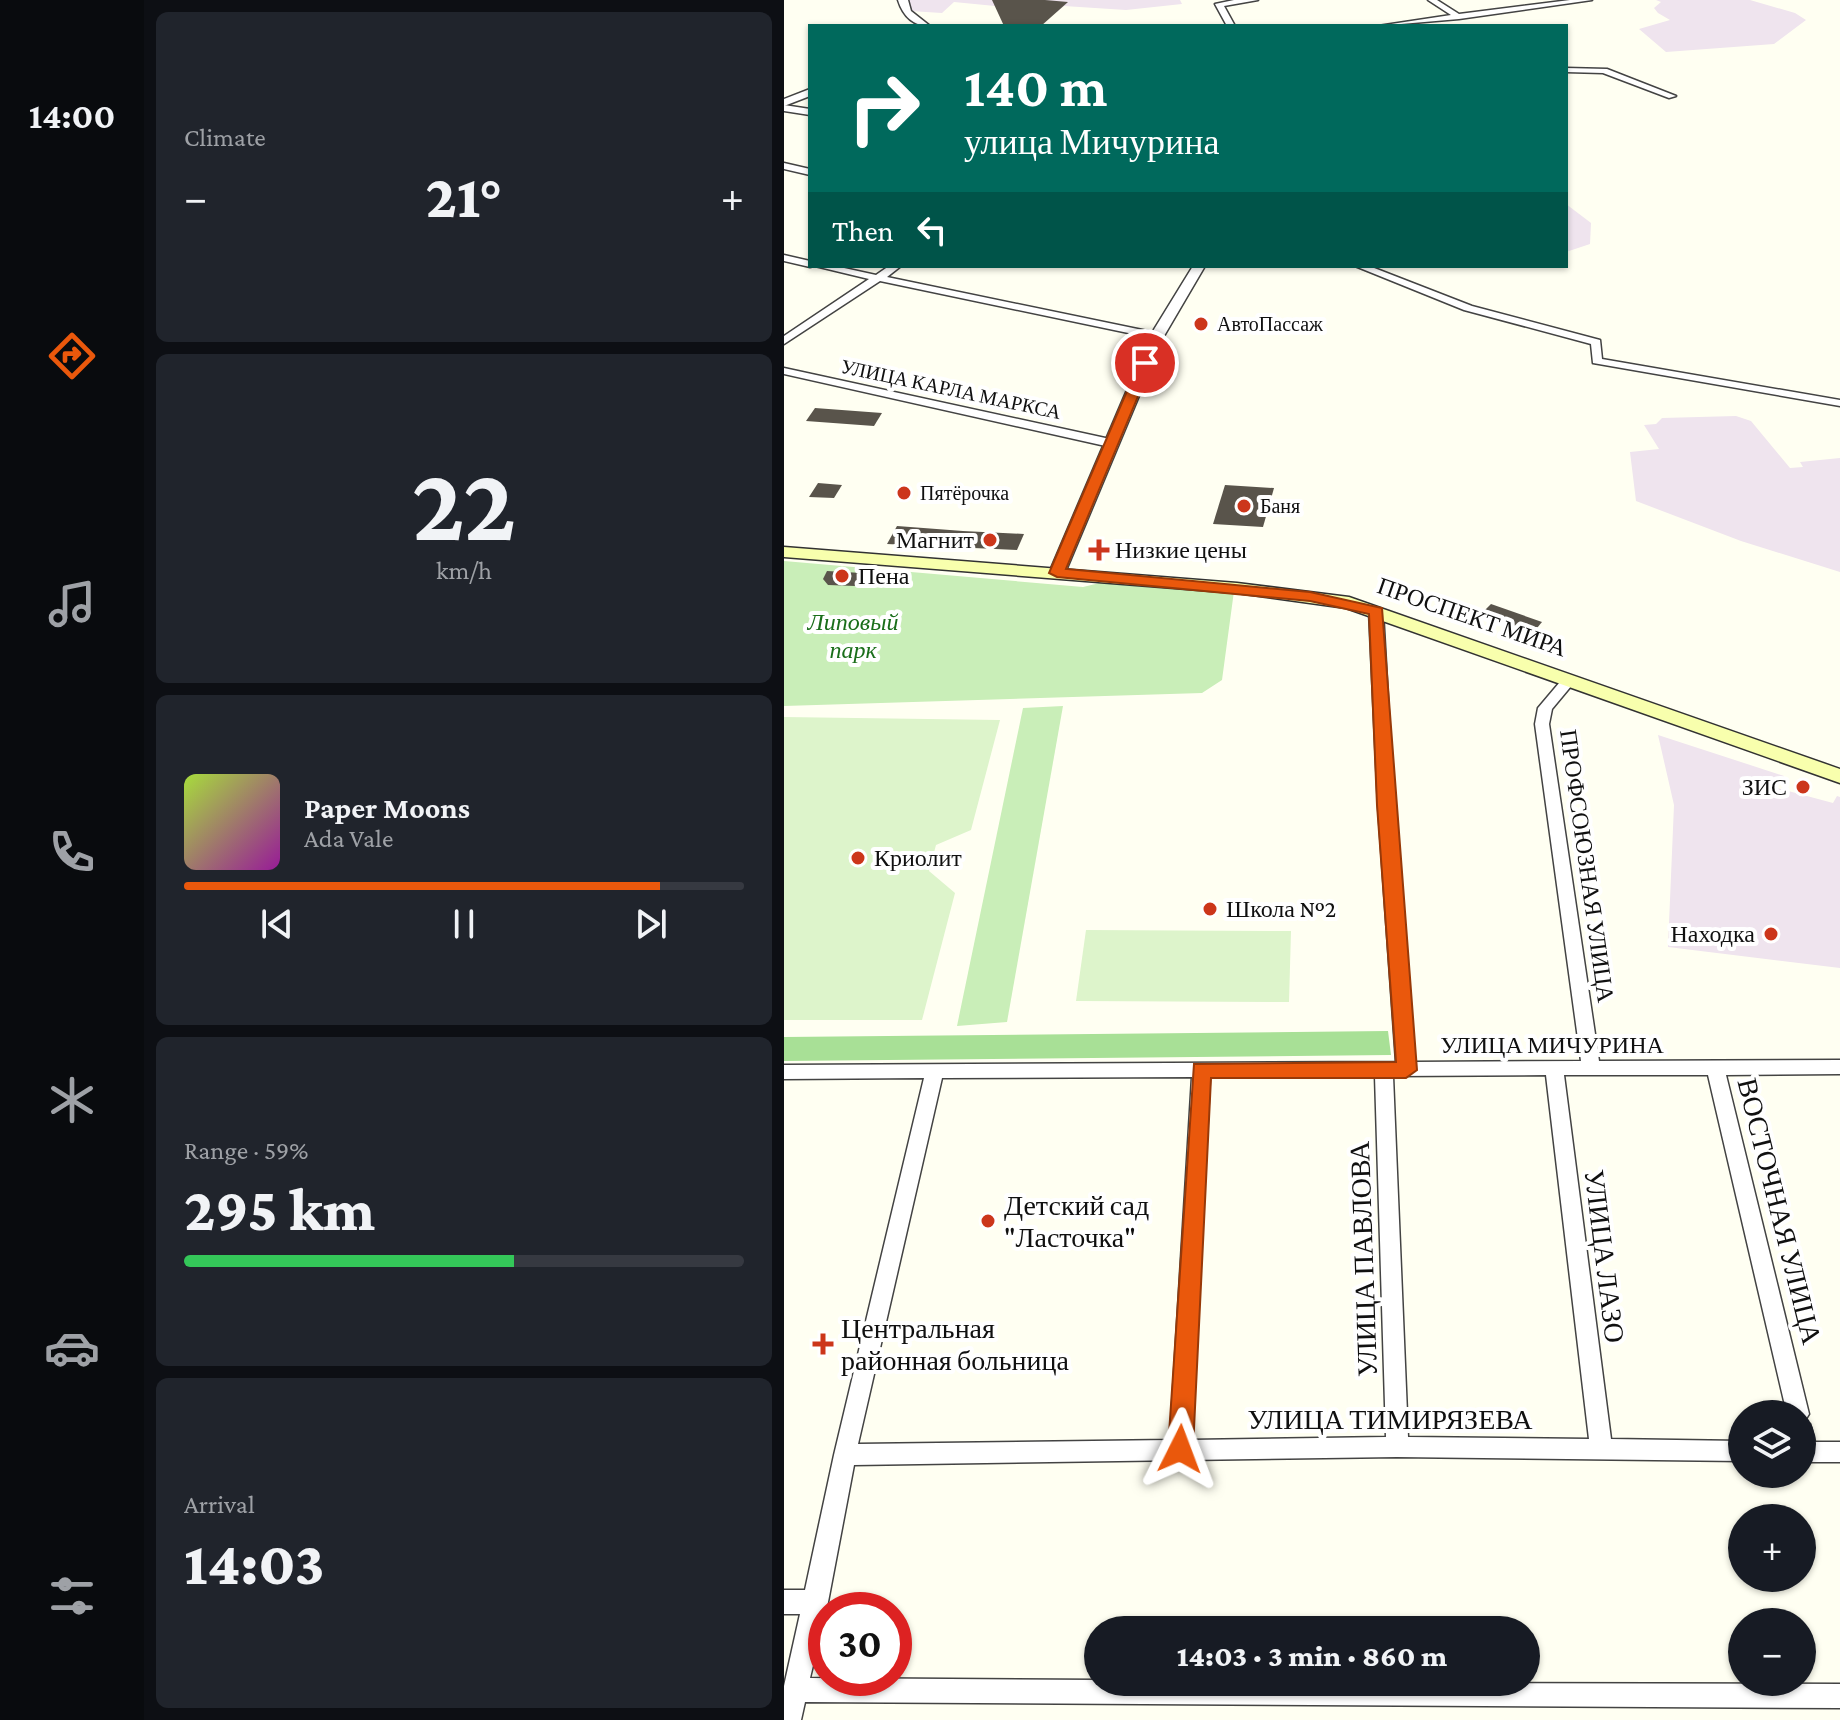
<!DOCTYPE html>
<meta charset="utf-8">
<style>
:root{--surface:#171b24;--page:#20242c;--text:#f1f3f6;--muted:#9ea1a6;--line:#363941;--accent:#ea580c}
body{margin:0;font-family:"Crimson Pro",serif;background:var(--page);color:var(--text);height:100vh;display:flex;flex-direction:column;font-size:30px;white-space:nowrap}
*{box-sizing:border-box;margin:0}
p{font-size:26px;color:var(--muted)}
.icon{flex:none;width:44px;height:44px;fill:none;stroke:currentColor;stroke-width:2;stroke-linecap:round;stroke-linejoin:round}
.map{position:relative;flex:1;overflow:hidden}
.drawer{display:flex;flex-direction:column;gap:12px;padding:12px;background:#0d0f14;width:640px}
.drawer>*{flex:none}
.top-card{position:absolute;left:24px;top:24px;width:760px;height:244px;border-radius:0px;box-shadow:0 2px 6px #0004;background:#00695c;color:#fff;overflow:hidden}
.tools{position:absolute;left:944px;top:1400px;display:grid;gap:16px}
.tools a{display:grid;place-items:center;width:88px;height:88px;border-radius:50%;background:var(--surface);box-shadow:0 2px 6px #0004;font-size:40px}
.speed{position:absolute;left:24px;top:1592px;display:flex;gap:16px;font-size:40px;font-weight:700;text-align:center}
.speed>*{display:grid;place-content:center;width:104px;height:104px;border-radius:50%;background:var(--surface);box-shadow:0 2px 6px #0004;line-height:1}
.speed .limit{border:12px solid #d22;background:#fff;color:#111}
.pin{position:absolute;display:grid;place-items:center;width:68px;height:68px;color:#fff;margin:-34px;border:4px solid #fff;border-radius:50%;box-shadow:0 2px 8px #0007}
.me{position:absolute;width:88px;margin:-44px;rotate:3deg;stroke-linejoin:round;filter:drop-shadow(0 0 6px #0008)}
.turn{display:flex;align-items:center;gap:28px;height:168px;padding:0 24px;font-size:36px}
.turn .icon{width:104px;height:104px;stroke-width:2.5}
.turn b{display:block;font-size:56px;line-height:68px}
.then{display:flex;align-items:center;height:76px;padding:0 24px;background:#0003;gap:16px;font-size:30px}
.big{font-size:60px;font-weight:800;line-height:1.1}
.drawer .card{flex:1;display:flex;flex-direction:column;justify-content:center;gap:12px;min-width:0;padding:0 28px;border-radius:12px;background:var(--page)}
.drawer .dial{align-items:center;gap:0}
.dial b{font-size:104px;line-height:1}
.song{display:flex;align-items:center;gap:24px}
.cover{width:96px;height:96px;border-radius:12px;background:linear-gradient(135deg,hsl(80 70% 55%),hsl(300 70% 35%))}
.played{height:8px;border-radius:4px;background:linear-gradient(90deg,var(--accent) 85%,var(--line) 85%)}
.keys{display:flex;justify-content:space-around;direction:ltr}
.heat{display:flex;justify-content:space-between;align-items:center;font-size:44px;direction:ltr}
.charge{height:12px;border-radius:6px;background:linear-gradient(90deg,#34c759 59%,var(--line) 0)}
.trip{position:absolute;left:300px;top:1616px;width:456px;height:80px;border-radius:40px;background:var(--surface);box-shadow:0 2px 6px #0004;font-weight:800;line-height:80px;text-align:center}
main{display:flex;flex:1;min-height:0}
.tabs{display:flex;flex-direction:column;width:144px;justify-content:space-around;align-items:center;background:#090b0e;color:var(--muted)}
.tabs .icon{width:56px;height:56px}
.tabs .current{color:var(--accent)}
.tabs b{font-size:36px;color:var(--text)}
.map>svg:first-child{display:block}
.industrial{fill:#efe4ee}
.green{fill:#c9eeb8}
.forest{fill:#a8e096}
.pitch{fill:#ddf4cb}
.building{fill:#59544b}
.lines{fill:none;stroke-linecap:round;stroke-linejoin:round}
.minor-casing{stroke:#434343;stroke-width:3}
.tertiary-casing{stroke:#434343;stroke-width:3}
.secondary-casing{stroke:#323232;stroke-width:3}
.minor{fill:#fff;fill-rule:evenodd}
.tertiary{fill:#fff;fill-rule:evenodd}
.secondary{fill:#f8ffad;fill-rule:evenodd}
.route{fill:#ea580c;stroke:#983908;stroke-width:2}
.poi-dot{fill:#cc361b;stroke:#fff;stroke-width:3}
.labels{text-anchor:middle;stroke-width:8;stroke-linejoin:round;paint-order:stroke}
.far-poi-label{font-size:20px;fill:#101010;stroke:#fff;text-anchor:start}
.far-street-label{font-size:20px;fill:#101010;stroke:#fff}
.poi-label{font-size:24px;fill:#101010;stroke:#fff;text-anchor:start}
.street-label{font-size:24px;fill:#101010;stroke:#fff}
.park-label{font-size:24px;font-style:italic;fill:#1a6e1a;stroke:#fff}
.near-poi-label{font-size:28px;fill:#101010;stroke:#fff;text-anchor:start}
.near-street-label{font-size:28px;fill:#101010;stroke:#fff}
</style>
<main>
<nav class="tabs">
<b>14:00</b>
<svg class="icon current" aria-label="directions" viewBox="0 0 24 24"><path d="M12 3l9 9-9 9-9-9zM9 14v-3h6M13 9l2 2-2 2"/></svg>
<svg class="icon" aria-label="music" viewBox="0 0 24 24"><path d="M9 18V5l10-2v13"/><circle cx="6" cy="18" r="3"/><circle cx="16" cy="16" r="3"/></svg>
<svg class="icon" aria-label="phone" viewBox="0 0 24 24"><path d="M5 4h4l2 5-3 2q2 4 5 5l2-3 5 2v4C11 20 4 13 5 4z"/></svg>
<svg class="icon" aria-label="climate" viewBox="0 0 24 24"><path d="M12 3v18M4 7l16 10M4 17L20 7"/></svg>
<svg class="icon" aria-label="car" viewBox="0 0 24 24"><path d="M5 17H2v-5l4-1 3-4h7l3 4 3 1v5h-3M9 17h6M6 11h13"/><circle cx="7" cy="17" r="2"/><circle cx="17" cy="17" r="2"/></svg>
<svg class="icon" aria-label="filters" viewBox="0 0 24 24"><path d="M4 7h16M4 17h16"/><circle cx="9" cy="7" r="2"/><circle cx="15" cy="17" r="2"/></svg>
</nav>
<section class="drawer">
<div class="card"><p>Climate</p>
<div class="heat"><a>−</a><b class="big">21°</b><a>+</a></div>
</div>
<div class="card dial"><b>22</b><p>km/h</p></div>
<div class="card">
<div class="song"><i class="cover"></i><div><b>Paper Moons</b><p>Ada Vale</p></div></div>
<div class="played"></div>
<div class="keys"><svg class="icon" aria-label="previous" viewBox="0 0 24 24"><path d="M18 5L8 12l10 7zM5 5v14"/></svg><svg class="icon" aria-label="pause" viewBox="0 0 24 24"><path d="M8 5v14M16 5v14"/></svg><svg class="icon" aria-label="next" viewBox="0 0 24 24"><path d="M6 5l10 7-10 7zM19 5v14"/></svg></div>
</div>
<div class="card"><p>Range · 59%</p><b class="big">295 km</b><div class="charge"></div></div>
<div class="card"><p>Arrival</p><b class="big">14:03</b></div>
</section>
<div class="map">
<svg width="1056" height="1720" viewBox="0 0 1056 1720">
<rect width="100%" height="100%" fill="#fffff2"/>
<g class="industrial">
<polygon points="125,0 396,0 398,4 342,10 280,6 273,12 170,2 158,13 126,11"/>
<polygon points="872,0 966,0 1011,13 1022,20 990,44 882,52 855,29 886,20 874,13 870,8 877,2"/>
<polygon points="782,204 807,223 806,244 782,252"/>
<polygon points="952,416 967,421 1006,468 1019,467 1016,462 1056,458 1056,572 957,541 852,501 846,452 875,449 860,425 872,424 878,418"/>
<polygon points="874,735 1000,776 993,788 1049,803 1053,796 1056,797 1056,968 884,947 890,805"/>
</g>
<g class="green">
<polygon points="0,561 299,587 324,581 450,591 438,680 418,693 0,706"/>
<polygon points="279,706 223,1022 173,1026 239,708"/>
</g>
<polygon class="forest" points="604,1031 607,1055 0,1061 0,1037"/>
<g class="pitch">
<polygon points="0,717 216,720 187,830 152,845 145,871 171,893 138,1020 0,1020"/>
<polygon points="302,930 507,931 505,1002 292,1001"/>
</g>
<g class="building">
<polygon points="208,0 261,0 284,2 257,26 220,26"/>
<polygon points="31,408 98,413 90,426 22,421"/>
<polygon points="34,483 58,485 50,498 25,497"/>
<polygon points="441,485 490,488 479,527 429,524"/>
<polygon points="113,526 179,531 240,534 233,550 103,544"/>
<polygon points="43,571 78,573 71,586 44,585 39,579"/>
<polygon points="707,604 758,622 748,634 696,615"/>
</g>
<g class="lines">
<defs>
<g id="minor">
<polygon points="450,0 474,0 440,6 451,26 443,26 431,4"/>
<polygon points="644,0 653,0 675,14 786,0 808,0 675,19 594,26 667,15"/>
<polygon points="782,68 823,69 892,96 885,98 819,73 782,72"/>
<polygon points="0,105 26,109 26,115 0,111"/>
<polygon points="0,163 26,169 26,175 0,169"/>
<polygon points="0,255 26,261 26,266 30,266 26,267 0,261"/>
<polygon points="31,266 51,266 92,275 105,266 117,266 103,277 373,333 378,336 373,339 96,281 0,344 0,336 85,279"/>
<polygon points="571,266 585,266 688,306 816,340 818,359 1056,400 1056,406 809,363 807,344 680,310"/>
<polygon points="0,368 326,439 332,443 326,447 0,374"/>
<path d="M592,607L599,611L610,805L630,1062L797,1061L751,724L754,708L781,676L786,675L793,679L768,709L765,724L815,1061L1056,1060V1074L942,1075L1025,1414L1020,1422L1026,1424L1031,1442H1056V1462H1018V1414H1003L924,1075H780L827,1439L958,1441V1461L613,1457L70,1465L44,1602L26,1678L314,1680V1682L1056,1684V1708L21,1702L17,1720H0V1686L16,1614H0V1590H21L50,1455L140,1078L0,1079V1065L612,1062L594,805L585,611ZM762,1075L805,1439L624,1437L609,1076ZM591,1076L602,1437L407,1440L426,1077ZM408,1077L386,1440L74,1444L158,1078Z"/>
</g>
<g id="tertiary">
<path d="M114,0H124L127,11L146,26C129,26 119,16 114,0Z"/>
<polygon points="26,89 26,96 0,106 0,99"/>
<polygon points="409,266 421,266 380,336 281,573 273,578 267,576 265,573 366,336"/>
</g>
<polygon id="secondary" points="0,547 453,583 565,597 1056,769 1056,783 562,608 453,593 0,557"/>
</defs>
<use href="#minor" class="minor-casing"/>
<use href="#tertiary" class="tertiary-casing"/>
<use href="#secondary" class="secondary-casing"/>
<use href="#minor" class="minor"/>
<use href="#tertiary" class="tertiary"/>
<use href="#secondary" class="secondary"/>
</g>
<polygon class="route" points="361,359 368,363 282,569 526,592 598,608 633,1070 622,1078 427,1078 409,1449 405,1458 396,1461 387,1458 384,1449 410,1064 612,1062 593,805 585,614 526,601 273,577 265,573 355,363"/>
<g class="poi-dot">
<circle cx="417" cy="324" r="8"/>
<circle cx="120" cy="493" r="8"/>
<circle cx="460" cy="506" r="8"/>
<circle cx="206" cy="540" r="8"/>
<path d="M311 538h8v8h8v8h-8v8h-8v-8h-8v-8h8z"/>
<circle cx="58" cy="576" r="8"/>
<circle cx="1019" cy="787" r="8"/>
<circle cx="74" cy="858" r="8"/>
<circle cx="426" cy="909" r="8"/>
<circle cx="987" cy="934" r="8"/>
<circle cx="204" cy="1221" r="8"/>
<path d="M35 1332h8v8h8v8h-8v8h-8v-8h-8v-8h8z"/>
</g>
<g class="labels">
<g class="far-poi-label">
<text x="433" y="331">АвтоПассаж</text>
<text x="136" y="500">Пятёрочка</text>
<text x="476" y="513">Баня</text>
</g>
<g class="far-street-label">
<text transform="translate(167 389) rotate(12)" y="7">УЛИЦА КАРЛА МАРКСА</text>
</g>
<g class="poi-label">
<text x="190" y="548" text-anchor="end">Магнит</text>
<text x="331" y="558">Низкие цены</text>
<text x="74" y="584">Пена</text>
<text x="1003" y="795" text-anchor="end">ЗИС</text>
<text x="90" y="866">Криолит</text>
<text x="442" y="917">Школа №2</text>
<text x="971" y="942" text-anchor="end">Находка</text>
</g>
<g class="street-label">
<text transform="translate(688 617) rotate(19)" y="8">ПРОСПЕКТ МИРА</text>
<text transform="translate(803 866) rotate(82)" y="8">ПРОФСОЮЗНАЯ УЛИЦА</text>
<text x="768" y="1053">УЛИЦА МИЧУРИНА</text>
</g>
<g class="park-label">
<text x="69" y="630">Липовый<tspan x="69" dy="28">парк</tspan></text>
</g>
<g class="near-poi-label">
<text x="220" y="1215">Детский сад<tspan x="220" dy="32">"Ласточка"</tspan></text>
<text x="57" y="1338">Центральная<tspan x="57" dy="32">районная больница</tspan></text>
</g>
<g class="near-street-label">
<text transform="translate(996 1211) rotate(76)" y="10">ВОСТОЧНАЯ УЛИЦА</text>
<text transform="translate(821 1256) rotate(83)" y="10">УЛИЦА ЛАЗО</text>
<text transform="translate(579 1259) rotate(-92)" y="10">УЛИЦА ПАВЛОВА</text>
<text x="606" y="1429">УЛИЦА ТИМИРЯЗЕВА</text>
</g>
</g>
</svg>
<div class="tools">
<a><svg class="icon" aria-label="layers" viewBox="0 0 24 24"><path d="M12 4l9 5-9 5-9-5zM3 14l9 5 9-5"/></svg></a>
<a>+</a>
<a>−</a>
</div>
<div class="speed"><div class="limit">30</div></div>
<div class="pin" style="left:361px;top:363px;background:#d93025"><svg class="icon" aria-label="arrive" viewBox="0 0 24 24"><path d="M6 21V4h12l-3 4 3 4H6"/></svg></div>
<svg class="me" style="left:396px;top:1449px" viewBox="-20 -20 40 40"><path d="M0-17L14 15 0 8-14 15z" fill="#ea580c" stroke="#fff" stroke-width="4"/></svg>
<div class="trip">14:03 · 3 min · 860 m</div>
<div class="top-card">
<div class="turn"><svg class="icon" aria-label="right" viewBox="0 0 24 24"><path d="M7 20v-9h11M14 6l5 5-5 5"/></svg><div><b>140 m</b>улица Мичурина</div></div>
<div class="then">Then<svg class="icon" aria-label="left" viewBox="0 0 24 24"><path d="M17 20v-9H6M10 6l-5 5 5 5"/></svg></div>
</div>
</div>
</main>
